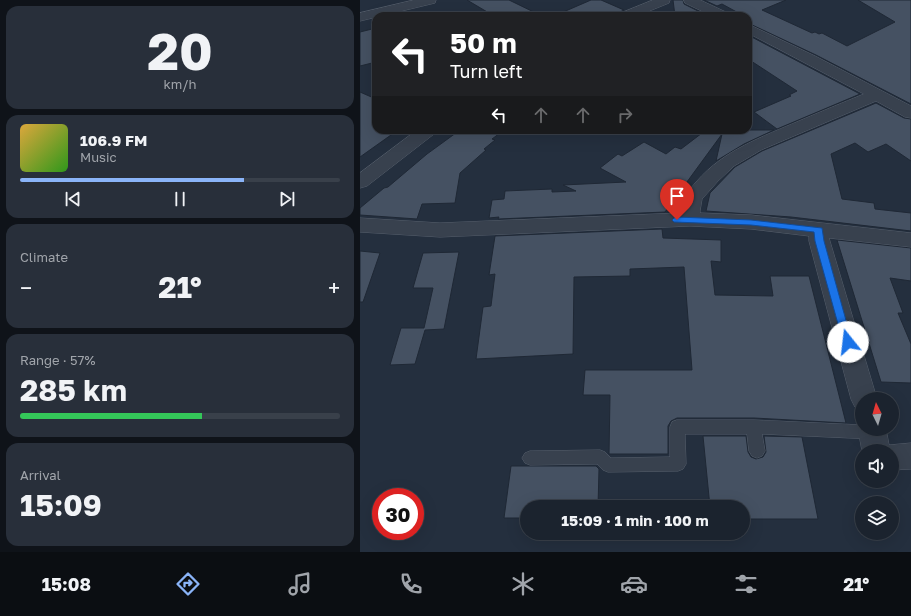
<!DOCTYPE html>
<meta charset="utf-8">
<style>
:root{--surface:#1b232e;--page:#282f3a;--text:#f1f3f6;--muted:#a0a4aa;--line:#39404a;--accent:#8ab4f8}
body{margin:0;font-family:"Golos Text",sans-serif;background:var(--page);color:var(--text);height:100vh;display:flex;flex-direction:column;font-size:15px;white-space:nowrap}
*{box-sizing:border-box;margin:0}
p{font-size:13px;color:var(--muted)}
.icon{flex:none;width:22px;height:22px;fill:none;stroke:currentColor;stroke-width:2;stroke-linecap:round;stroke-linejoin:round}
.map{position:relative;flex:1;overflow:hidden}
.panel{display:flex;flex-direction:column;gap:6px;padding:6px;background:#0f1319;width:360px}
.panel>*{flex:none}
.banner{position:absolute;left:12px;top:12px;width:380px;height:122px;border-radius:12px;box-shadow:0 4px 16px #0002,0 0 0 1px var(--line);background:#202124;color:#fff;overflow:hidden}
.needle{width:26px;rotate:355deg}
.fabs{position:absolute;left:495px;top:392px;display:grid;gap:8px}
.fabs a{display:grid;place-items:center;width:44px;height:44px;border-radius:50%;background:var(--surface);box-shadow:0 4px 16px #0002,0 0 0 1px var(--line);font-size:20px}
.speed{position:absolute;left:12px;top:488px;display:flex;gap:8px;font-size:20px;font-weight:700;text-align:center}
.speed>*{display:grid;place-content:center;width:52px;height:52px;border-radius:50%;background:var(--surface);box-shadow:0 4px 16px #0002,0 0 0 1px var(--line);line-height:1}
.speed .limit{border:6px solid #d22;background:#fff;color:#111}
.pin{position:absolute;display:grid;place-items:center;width:34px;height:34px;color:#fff;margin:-41px -17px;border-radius:50% 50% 50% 0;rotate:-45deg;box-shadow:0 0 4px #0007}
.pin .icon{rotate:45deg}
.me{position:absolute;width:44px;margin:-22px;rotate:344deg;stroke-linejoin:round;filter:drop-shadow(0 0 3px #0008)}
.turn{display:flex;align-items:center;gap:14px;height:84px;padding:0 12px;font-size:18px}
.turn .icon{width:52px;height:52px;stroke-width:2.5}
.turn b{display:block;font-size:28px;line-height:34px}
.lanes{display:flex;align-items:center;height:38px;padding:0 12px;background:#0003;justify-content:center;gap:20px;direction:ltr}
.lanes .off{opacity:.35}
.big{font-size:30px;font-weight:700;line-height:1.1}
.panel .widget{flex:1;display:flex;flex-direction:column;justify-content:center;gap:6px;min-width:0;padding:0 14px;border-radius:12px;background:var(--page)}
.panel .dial{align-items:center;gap:0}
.dial b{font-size:52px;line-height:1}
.song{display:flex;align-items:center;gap:12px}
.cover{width:48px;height:48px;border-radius:6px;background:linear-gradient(135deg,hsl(40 70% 55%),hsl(110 70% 35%))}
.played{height:4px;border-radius:2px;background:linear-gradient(90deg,var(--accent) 70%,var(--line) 70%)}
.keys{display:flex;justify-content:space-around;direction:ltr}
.heat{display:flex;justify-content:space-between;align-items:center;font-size:22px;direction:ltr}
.charge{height:6px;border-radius:3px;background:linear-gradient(90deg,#34c759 57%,var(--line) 0)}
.trip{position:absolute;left:160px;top:500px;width:230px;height:40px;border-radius:20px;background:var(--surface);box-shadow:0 4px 16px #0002,0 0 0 1px var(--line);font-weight:700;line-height:40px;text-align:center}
.dock{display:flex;height:64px;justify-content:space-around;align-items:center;background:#0b0e12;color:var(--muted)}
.dock .icon{width:28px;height:28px}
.dock .selected{color:var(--accent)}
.dock b{font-size:18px;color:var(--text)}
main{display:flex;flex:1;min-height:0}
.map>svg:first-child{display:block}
.building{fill:#455162;stroke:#1f2835}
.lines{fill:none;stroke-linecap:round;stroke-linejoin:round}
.service-casing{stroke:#565f6c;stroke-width:1}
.minor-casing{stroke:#565f6c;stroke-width:1}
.service{fill:#38414e;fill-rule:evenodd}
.minor{fill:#38414e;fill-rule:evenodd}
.route{fill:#1a73e8;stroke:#114b97}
</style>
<main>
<section class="panel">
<div class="widget dial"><b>20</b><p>km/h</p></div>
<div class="widget">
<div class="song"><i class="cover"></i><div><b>106.9 FM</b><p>Music</p></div></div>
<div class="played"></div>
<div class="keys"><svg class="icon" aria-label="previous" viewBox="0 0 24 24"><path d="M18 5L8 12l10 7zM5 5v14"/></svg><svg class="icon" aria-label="pause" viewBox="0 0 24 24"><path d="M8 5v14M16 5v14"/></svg><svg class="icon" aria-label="next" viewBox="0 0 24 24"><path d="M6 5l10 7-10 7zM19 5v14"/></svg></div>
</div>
<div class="widget"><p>Climate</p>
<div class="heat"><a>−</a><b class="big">21°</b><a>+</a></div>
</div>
<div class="widget"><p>Range · 57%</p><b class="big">285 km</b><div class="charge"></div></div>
<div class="widget"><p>Arrival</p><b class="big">15:09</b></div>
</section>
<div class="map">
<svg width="551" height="552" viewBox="0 0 551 552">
<rect width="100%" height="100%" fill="#242f3e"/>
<g class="building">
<polygon points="107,0 149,0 182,16 134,16"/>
<polygon points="231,0 241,0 264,10 260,12 258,16 194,16"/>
<polygon points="313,0 323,0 324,4 342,13 333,16 315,16"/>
<polygon points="344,0 426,0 402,10 452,33 455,32 459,34 462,33 487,46 535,22 498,0 551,0 551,104 456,55 388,23 388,16 384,16 362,4 357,6"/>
<polygon points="16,28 16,62 0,66 0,32"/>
<polygon points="388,35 500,94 417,129 394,112 431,96 429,95 437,91 388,59"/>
<polygon points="0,92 16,99 16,130 38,130 0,157"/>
<polygon points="516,103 544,118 551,119 551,161 526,144 508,152 495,143 471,154 482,199 514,203 515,209 551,213 551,231 431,217 346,211 350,193 375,167 402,151"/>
<polygon points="100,130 144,130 132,139 135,140 124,149 126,150 100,173 95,203 62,204 57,219 0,215 0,208 24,188 28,187 67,154"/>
<polygon points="346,130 414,130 384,144 356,161 362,134 305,212 138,219 139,217 129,218 132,200 144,199 145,191 192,189 192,192 216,191 203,185 266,182 240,168 258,154 262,156 284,142 306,154 315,147 321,149"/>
<polygon points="302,229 303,238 361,240 361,262 351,261 355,295 413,296 410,276 449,276 486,423 394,418 317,418 311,421 308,426 308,454 249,454 250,395 223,395 225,370 332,370 324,267 270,269 270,276 214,277 213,354 116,359 123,307 131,306 135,274 129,275 135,236"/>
<polygon points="477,240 551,248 551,281 530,278 543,313 538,313 551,344 551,383 521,382"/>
<polygon points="0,251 20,253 3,302 0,302"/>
<polygon points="99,252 84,329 65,330 55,364 30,365 41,328 64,328 73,288 53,288 63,253"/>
<polygon points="343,436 386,436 388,452 391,457 396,459 403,457 406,452 404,436 442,437 458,519 383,519 383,507 350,507"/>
<polygon points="151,466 236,466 239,469 238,507 167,507 167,518 144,518"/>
</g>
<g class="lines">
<defs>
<polygon id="service" points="317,420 394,420 502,425 502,429 519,429 520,432 518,437 513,439 402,434 405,451 402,456 397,458 392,456 389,451 387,434 325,434 326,464 323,469 318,471 248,472 243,470 237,464 170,465 165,463 162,458 165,453 170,451 240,450 245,452 251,458 310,457 310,427 312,422"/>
<g id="minor">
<polygon points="54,0 76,0 75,3 0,21 0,13"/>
<polygon points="293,0 310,0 309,3 277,16 259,16 261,13"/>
<polygon points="324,0 340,0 368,13 370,16 352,16 325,3"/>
<path d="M388,24L455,56L551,106V118L545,117L516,101L401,150L374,166L358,181L342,199L340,211V213L391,215L551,233V247L469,238L517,399H502V410L495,407L491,399L449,241V236L391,229L330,226L80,237L0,232V218L80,223L320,213C322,199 328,191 337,181C364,150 402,137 439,121C460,112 482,103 504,94L388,33Z"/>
<polygon points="57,130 77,130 74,134 7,186 0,188 0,173"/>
<polygon points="502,421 502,429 526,429 529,445 551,443 551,469 532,470 532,451 502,451 498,429"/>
</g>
</defs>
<use href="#service" class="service-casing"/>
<use href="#minor" class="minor-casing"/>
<use href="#service" class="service"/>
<use href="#minor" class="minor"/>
</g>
<polygon class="route" points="317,217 391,220 462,228 464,241 492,342 491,345 484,345 483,342 455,241 454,232 391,225 314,222 312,220 314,218"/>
</svg>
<div class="fabs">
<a><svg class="needle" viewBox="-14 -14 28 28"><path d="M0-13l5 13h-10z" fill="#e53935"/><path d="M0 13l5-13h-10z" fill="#a0a4aa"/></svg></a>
<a><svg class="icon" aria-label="sound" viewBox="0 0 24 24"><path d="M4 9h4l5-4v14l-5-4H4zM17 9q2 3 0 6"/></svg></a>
<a><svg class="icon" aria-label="layers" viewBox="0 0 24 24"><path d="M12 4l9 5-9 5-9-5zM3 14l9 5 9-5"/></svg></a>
</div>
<div class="speed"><div class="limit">30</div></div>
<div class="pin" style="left:317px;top:220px;background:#d93025"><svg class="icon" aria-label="arrive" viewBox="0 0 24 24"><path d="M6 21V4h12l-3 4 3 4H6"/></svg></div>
<svg class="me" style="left:488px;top:342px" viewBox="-20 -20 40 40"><circle r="19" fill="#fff"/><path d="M0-13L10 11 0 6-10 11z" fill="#1a73e8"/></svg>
<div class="trip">15:09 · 1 min · 100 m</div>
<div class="banner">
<div class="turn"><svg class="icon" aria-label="left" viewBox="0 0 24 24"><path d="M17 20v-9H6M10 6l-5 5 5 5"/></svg><div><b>50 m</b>Turn left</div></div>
<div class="lanes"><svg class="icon" aria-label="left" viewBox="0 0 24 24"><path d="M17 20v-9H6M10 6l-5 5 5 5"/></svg><svg class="icon off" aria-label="ahead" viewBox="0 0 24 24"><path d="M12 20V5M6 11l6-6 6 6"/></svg><svg class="icon off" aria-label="ahead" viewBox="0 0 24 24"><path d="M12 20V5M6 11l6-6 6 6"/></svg><svg class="icon off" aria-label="right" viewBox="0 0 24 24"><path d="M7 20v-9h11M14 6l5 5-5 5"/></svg></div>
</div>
</div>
</main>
<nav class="dock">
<b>15:08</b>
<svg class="icon selected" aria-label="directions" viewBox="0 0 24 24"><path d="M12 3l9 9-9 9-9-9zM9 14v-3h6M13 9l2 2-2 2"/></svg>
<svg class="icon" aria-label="music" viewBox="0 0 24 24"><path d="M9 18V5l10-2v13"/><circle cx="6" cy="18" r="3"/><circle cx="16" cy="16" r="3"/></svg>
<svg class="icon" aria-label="phone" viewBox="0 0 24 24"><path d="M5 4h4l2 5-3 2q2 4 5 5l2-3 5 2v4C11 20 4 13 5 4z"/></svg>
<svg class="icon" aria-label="climate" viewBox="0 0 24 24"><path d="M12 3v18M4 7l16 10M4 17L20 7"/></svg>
<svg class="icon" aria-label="car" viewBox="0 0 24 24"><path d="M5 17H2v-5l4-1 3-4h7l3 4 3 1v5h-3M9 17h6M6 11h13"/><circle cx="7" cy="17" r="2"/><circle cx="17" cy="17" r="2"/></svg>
<svg class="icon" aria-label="filters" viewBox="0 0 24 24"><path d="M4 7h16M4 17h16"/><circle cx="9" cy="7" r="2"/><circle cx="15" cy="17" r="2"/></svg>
<b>21°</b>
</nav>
